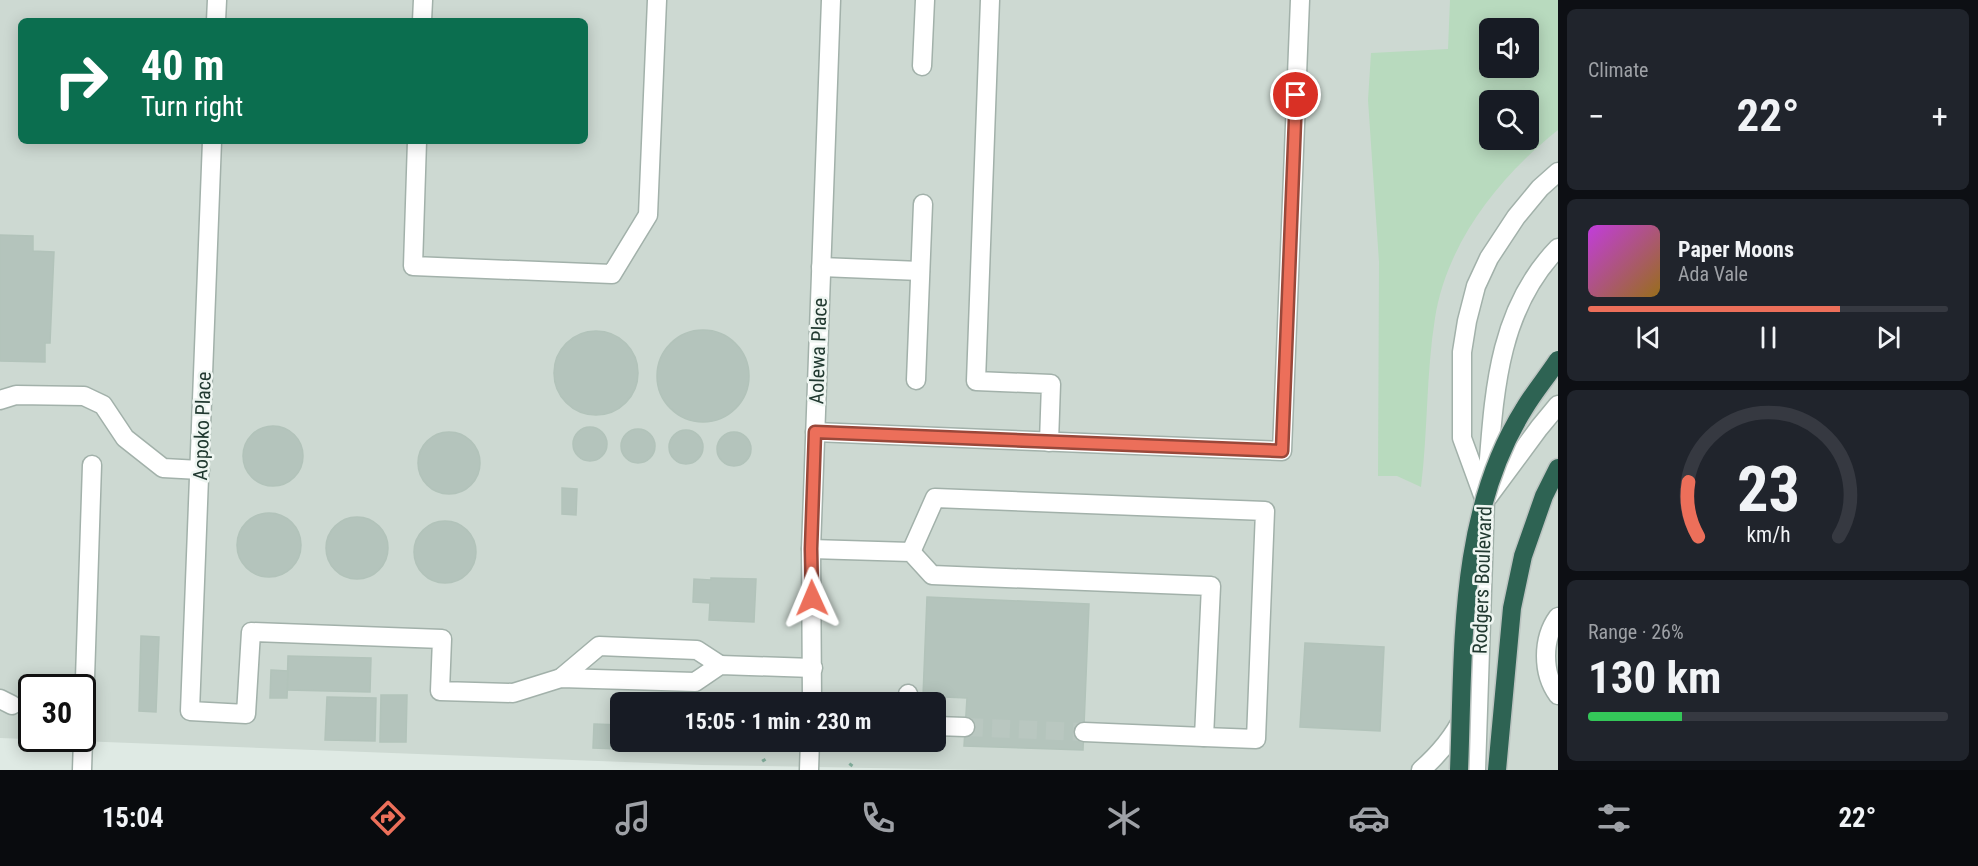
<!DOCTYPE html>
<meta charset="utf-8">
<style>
:root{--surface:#171b24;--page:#20242c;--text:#f1f3f6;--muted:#9ea1a6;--line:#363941;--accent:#ec6f5a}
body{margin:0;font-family:"Roboto Condensed",sans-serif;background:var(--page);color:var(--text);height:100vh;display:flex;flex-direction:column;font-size:22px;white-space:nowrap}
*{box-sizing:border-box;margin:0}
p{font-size:20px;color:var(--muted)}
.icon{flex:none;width:33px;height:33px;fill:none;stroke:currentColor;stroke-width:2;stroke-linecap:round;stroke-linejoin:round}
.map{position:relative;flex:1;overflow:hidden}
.panel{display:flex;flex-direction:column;gap:9px;padding:9px;background:#0d0f14;width:420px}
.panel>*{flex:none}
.top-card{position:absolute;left:18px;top:18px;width:570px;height:126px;border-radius:9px;box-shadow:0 3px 15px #0003;background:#0b6e4f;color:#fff;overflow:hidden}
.buttons{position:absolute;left:1479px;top:18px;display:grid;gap:12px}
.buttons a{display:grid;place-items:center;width:60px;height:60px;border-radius:9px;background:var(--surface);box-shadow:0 3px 15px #0003;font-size:30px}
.speed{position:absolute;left:18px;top:674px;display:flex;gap:12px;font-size:30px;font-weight:700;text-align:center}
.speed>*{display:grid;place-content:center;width:78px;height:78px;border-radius:50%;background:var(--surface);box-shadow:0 3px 15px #0003;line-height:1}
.speed .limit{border:3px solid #111;border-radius:9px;background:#fff;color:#111}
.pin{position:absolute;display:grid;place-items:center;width:51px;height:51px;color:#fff;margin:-26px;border:3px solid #fff;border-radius:50%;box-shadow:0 2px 6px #0007}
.me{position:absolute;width:66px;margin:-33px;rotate:359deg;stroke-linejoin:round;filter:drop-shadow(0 0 4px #0008)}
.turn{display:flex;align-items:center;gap:21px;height:126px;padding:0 24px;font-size:27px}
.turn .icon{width:78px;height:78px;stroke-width:2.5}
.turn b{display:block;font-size:42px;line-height:51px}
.big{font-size:45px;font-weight:700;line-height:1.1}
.panel .card{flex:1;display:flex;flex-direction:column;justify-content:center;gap:9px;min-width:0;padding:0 21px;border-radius:9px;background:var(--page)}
.panel .dial{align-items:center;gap:0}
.dial svg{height:156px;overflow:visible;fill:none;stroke:var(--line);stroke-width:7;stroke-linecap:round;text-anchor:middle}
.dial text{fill:var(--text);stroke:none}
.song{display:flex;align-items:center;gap:18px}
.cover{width:72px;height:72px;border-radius:9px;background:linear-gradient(135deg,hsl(290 70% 55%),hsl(40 70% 35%))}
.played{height:6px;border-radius:3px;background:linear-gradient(90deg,var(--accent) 70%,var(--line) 70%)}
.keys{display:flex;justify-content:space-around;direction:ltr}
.heat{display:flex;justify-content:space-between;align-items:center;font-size:33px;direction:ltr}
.charge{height:9px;border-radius:4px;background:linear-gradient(90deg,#34c759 26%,var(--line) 0)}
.trip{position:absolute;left:610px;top:692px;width:336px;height:60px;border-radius:9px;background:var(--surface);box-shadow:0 3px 15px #0003;font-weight:700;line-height:60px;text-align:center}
.dock{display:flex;height:96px;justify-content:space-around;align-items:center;background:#090b0e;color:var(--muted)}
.dock .icon{width:42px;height:42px}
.dock .current{color:var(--accent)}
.dock b{font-size:27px;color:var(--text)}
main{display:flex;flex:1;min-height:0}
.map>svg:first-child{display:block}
.built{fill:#cdd9d2;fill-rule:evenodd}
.green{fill:#b8dabe;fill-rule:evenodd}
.building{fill:#b4c4bc;stroke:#b2c3ba;stroke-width:1.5}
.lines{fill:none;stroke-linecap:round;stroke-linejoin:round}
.minor-tunnel{stroke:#b9c7c0;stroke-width:18;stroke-dasharray:18 9;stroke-linecap:butt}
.minor-casing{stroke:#a2b1aa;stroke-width:21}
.highway-casing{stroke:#bcc4c1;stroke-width:21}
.path{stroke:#80ac9a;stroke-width:4;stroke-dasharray:3 4.5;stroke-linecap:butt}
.minor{stroke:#fff;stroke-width:18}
.highway{stroke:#2e6353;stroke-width:18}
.highway-bridge-casing{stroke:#bcc4c1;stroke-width:21;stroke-linecap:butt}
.highway-bridge{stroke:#2e6353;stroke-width:18}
.route-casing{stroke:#99483a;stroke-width:15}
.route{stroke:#ec6f5a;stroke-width:10}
.labels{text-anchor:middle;stroke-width:5;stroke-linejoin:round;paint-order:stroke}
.street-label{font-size:20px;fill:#213930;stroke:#eff6f2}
</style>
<main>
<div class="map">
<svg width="1558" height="770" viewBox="0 0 1558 770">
<rect width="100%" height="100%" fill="#dfeae4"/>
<path class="built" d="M0,0H1558V770H980L702,765L0,738ZM21,21H585V141H21ZM1490,28H1528V68H1490ZM1490,100H1528V140H1490ZM32,687H82V738H32ZM621,702H936V741H621Z"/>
<path class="green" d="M1450,0H1558V130C1500,176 1447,242 1435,318C1426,374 1428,431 1421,487L1397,476H1378L1379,262L1368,100L1371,53L1448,49ZM1490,28H1528V68H1490ZM1490,100H1528V140H1490Z"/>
<g class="building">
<polygon points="0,235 33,236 33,251 54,252 50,343 45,343 45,362 0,361"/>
<circle cx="703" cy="376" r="46"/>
<circle cx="596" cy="373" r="42"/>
<circle cx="273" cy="456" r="30"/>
<circle cx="590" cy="444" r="17"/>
<circle cx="638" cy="446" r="17"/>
<circle cx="686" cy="447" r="17"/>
<circle cx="734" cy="449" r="17"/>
<circle cx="449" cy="463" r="31"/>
<polygon points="562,488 577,489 576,515 562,514"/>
<circle cx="269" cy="545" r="32"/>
<circle cx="357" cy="548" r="31"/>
<circle cx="445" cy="552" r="31"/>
<polygon points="711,578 756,579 754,622 709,620 710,603 693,602 694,579 711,580"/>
<polygon points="927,597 1089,604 1083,750 964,746 967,698 923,696"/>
<polygon points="141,636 159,637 156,712 139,711"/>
<polygon points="1305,643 1384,647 1380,731 1300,727"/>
<polygon points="288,656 371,658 370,692 287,690"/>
<polygon points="271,670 288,671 287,698 270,698"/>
<polygon points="381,695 407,695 406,742 380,742"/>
<polygon points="327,697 376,698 375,741 325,740"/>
<polygon points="594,724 621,725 621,741 645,741 644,750 593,748"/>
</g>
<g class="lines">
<polyline class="minor-tunnel" points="965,727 1084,732"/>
<defs>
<g id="minor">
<polyline points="990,0 976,381 1051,384 1049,442"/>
<polyline points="216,21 217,0"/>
<polyline points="422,21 423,0"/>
<polyline points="922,66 925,0"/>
<polyline points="212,141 190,711 246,714 251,632 442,639 440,691 513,693 561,678 695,682 720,665 813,668"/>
<polyline points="417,141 413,266 612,274 648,215 657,0"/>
<polyline points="821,267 920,271"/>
<polyline points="916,380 923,204"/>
<polyline points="0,400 16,395 84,396 103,405 125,438 163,468 200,470"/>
<polyline points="815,432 1282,451 1300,0"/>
<path d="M1487,484C1494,400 1495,313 1558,248"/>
<polyline points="1488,497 1539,428 1558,405"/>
<polyline points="811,549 911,552 932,575 1211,586 1204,737 1084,732"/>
<polyline points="911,552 935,498 1265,511 1256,739 1204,737"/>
<path d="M1558,617C1542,639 1542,673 1558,695"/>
<polyline points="561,678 599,646 697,650 720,665"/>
<polyline points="0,699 12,705"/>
<polyline points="812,702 811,549 831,0"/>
<polyline points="907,702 908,694"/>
<polyline points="936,726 965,727"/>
<polyline points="82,770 92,465"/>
<polyline points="809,770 810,741"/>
<path d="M1421,770C1439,754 1453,738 1463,717"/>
<polyline points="1476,770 1485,501 1462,438 1462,352 1467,321 1476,286 1489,258 1516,217 1540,188 1558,172"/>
</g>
<polyline id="highway" points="1497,770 1512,608 1523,556 1544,496 1558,468"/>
</defs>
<use href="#minor" class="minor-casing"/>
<use href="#highway" class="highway-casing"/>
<g class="path">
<polyline points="763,759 765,762"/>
<polyline points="850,766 853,762"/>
</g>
<use href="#minor" class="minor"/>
<use href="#highway" class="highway"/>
<defs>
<path id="highway-bridge" d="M1459,770C1464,649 1457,516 1524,409C1534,392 1547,377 1558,360"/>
</defs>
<use href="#highway-bridge" class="highway-bridge-casing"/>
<use href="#highway-bridge" class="highway-bridge"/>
</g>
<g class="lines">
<defs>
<polyline id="route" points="812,598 811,549 815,432 1282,451 1296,95"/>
</defs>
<use href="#route" class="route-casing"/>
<use href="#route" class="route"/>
</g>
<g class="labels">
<g class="street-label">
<text transform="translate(818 351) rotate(-88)" y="7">Aolewa Place</text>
<text transform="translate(202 426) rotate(-88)" y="7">Aopoko Place</text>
<text transform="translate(1482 580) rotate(-88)" y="7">Rodgers Boulevard</text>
</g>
</g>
</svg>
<div class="buttons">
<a><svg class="icon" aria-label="sound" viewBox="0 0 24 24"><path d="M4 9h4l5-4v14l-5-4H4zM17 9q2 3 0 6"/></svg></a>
<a><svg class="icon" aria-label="search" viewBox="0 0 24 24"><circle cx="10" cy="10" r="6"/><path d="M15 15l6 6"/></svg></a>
</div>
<div class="speed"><div class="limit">30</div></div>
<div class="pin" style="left:1296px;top:95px;background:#d93025"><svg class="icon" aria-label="arrive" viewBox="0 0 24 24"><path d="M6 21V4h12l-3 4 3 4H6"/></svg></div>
<svg class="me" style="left:812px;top:598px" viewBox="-20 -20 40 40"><path d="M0-17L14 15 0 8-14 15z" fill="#ec6f5a" stroke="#fff" stroke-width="4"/></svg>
<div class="trip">15:05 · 1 min · 230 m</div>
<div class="top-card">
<div class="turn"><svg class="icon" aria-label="right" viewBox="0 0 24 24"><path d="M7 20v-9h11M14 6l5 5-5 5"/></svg><div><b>40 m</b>Turn right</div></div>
</div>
</div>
<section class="panel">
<div class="card"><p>Climate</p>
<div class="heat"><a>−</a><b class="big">22°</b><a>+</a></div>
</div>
<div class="card">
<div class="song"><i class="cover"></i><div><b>Paper Moons</b><p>Ada Vale</p></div></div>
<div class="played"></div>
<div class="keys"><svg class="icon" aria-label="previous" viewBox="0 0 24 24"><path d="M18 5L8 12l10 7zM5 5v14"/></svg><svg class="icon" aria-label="pause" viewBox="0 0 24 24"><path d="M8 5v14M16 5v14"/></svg><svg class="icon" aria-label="next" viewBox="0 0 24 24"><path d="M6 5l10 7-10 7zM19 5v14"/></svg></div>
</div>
<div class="card dial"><svg viewBox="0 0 100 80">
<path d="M14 69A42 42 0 1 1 86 69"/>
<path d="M14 69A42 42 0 0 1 9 41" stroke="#ec6f5a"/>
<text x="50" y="56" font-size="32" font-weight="700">23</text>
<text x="50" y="72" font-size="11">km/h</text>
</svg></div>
<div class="card"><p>Range · 26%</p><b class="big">130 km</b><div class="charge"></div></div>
</section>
</main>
<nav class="dock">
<b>15:04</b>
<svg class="icon current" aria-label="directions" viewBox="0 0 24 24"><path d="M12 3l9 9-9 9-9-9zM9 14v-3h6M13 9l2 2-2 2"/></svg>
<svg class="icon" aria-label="music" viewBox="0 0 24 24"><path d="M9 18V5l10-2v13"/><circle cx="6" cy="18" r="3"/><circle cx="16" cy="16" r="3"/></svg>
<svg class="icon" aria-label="phone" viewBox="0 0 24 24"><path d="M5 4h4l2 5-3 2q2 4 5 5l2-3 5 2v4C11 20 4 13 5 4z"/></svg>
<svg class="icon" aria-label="climate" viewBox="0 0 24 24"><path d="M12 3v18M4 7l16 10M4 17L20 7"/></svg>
<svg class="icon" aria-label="car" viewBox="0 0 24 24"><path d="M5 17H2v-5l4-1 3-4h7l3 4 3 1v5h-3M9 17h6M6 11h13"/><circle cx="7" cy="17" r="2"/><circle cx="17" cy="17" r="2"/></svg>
<svg class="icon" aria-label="filters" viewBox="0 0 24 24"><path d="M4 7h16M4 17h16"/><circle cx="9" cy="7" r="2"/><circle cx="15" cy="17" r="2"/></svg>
<b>22°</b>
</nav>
